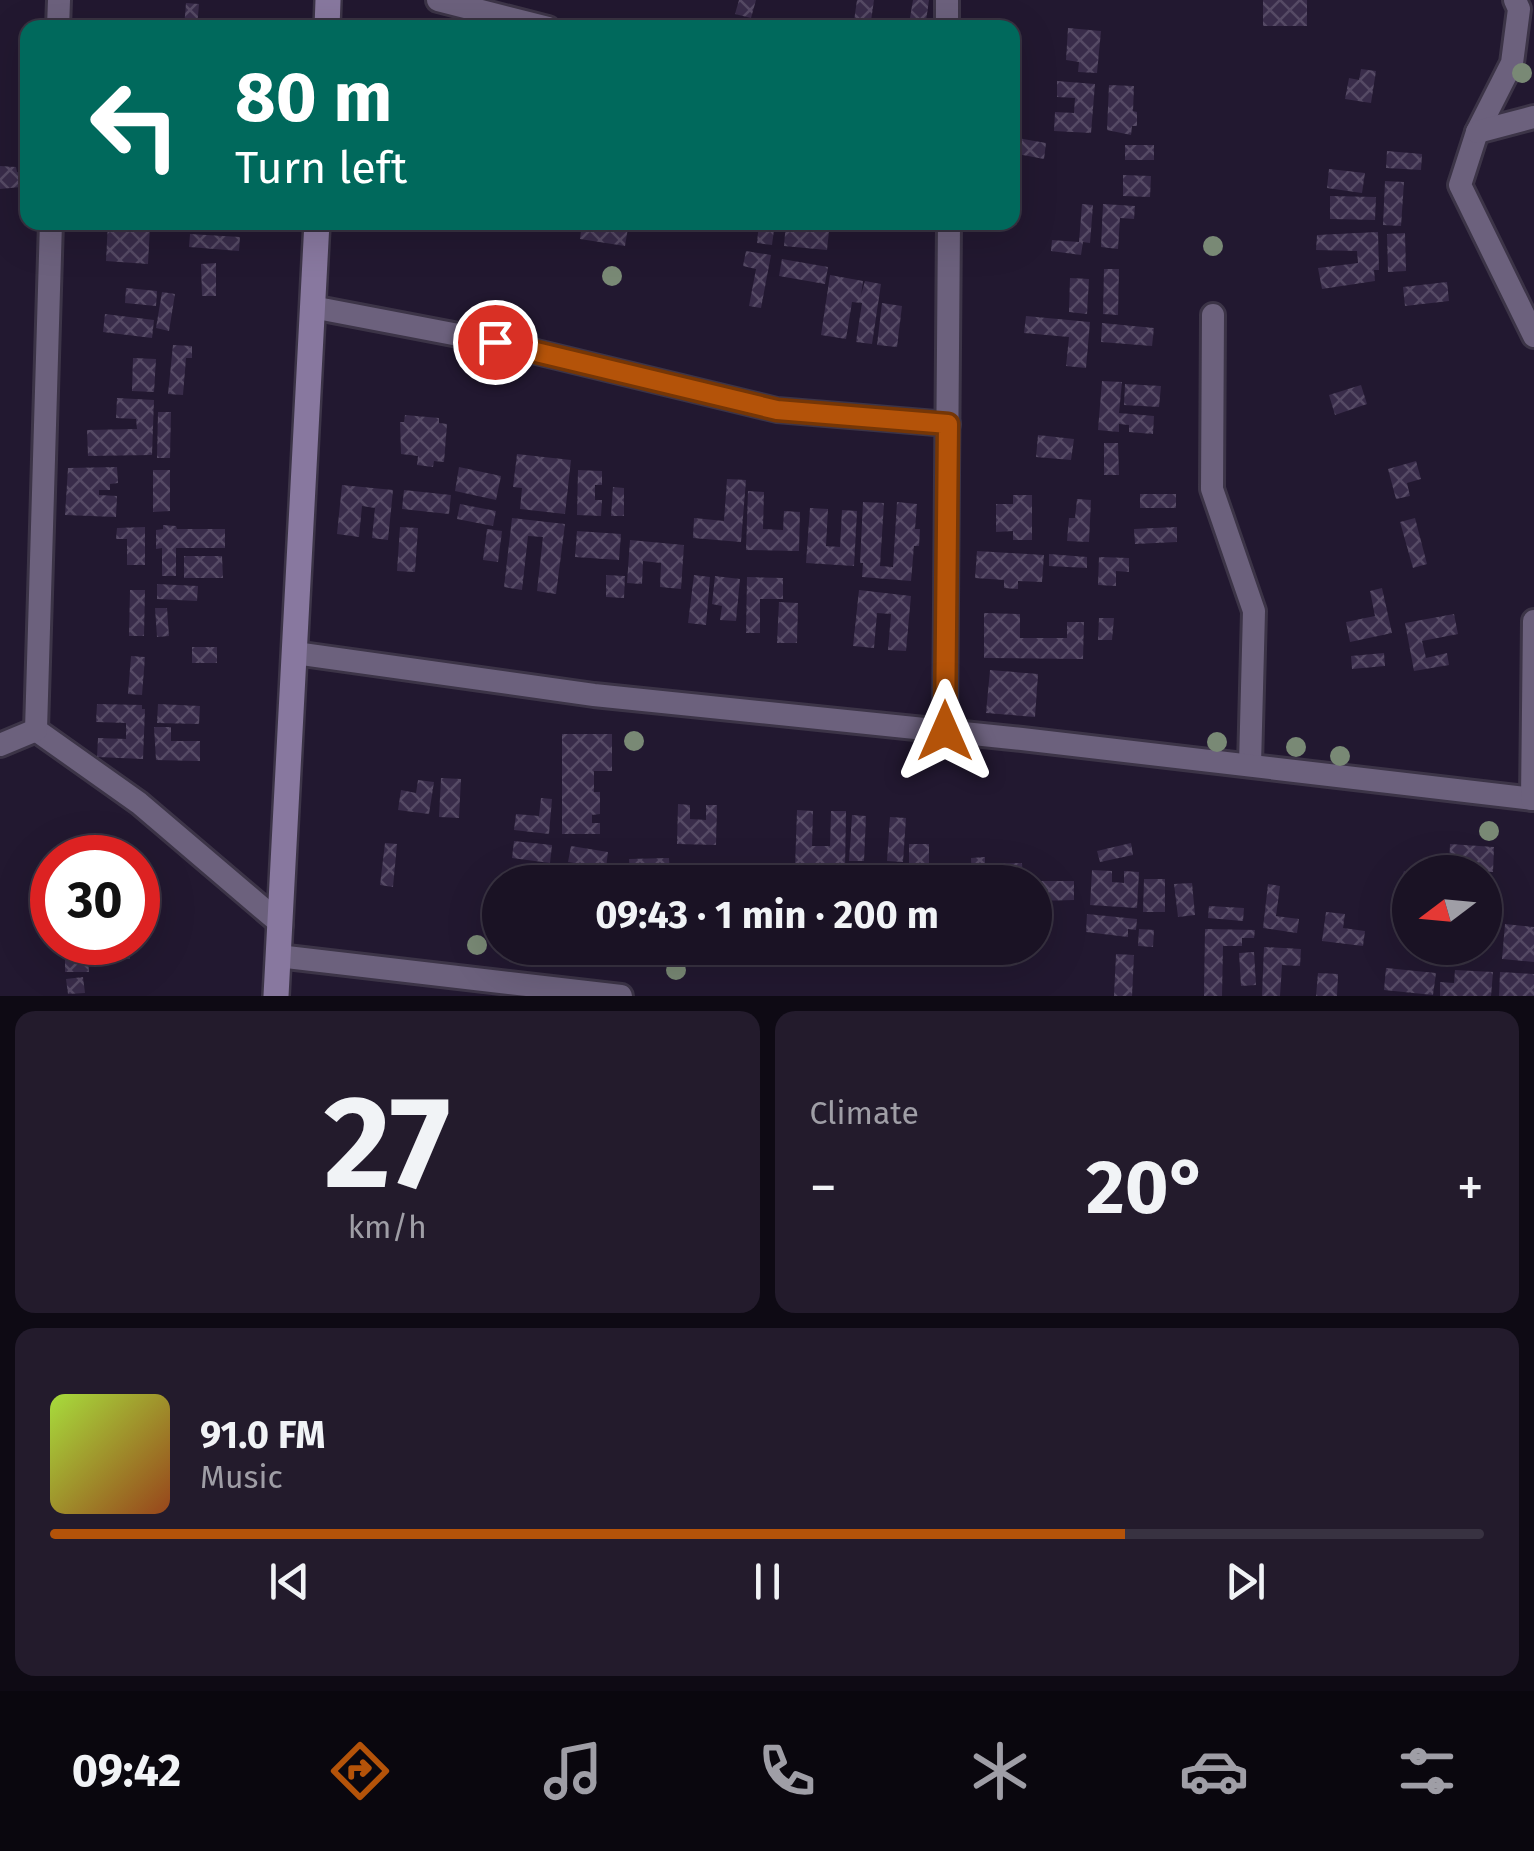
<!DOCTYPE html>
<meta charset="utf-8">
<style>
:root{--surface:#1a1224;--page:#231b2c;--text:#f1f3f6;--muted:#9f9ea6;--line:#383241;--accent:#b45309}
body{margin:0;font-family:"Fira Sans",sans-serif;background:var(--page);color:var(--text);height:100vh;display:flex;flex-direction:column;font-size:38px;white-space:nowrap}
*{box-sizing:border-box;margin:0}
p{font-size:32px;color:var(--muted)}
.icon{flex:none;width:55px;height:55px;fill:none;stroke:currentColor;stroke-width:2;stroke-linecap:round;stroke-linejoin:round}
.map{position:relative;height:996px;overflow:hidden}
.panel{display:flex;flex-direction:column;gap:15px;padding:15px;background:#0e0a14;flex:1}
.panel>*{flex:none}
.hud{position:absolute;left:20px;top:20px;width:1000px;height:210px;border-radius:20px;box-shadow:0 10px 40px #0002,0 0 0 2px var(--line);background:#00695c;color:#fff;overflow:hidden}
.needle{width:65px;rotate:254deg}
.tools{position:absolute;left:1392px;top:855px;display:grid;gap:20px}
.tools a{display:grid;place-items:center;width:110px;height:110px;border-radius:50%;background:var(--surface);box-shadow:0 10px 40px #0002,0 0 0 2px var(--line);font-size:50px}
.speed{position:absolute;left:30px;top:835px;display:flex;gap:20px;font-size:50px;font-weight:700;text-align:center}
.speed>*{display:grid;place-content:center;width:130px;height:130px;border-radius:50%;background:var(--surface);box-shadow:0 10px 40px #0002,0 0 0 2px var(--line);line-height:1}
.speed .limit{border:15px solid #d22;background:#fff;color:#111}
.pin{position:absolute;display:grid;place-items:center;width:85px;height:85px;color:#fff;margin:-42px;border:5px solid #fff;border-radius:50%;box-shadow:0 2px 10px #0007}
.me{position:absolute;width:110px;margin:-55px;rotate:0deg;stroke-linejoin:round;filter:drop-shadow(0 0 8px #0008)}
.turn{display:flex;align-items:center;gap:35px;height:210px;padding:0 50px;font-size:45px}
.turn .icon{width:130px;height:130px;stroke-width:2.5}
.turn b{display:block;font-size:70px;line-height:85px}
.big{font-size:75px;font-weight:700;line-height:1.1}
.panel .card{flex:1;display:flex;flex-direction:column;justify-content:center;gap:15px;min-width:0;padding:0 35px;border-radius:20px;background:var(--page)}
.panel .dial{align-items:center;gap:0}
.dial b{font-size:130px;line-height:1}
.song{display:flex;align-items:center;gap:30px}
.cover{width:120px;height:120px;border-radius:15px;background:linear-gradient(135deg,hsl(80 70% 55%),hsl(20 70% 35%))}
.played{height:10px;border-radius:5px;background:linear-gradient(90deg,var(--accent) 75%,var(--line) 75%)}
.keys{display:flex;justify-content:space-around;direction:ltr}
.heat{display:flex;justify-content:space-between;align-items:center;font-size:55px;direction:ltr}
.panel .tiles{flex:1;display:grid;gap:15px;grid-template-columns:1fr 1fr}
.card:last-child{grid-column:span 2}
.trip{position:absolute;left:482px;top:865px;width:570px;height:100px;border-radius:50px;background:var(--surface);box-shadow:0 10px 40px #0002,0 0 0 2px var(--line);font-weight:700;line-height:100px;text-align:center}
.dock{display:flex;height:160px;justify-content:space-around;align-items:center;background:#0a070e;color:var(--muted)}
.dock .icon{width:70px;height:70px}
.dock .on{color:var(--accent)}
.dock b{font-size:45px;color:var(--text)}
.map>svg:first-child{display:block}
.building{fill:url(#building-cross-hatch)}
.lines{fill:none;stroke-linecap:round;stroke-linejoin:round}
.street-casing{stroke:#3c3447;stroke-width:28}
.secondary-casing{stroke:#3c3447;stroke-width:30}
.street{stroke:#6c617d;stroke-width:22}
.secondary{stroke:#88789f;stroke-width:25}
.tree{fill:#798975}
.route-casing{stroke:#753606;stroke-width:25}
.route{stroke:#b45309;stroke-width:18}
</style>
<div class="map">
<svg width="1534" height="996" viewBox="0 0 1534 996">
<defs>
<pattern id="building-cross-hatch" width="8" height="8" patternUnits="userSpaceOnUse" patternTransform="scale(2.5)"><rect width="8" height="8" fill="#392c4a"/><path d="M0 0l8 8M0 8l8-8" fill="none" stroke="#564a65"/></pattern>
</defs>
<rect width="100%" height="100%" fill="#221830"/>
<g class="building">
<polygon points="739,0 756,0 751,18 735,14"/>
<polygon points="857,0 874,0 870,28 853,28"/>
<polygon points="913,0 929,0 926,21 910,18"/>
<rect x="1263" y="0" width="44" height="26"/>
<polygon points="186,3 199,4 197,28 184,28"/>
<polygon points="1068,28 1101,31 1097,73 1078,72 1079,62 1066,60"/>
<polygon points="1361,69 1376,71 1371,103 1345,99 1349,78 1359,80"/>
<polygon points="1057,81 1095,84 1091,133 1054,131 1055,112 1074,113 1075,98 1057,97"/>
<polygon points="1109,85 1134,86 1133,111 1137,112 1137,126 1132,126 1131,135 1107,130"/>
<polygon points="1012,137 1046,143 1044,159 1012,153"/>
<rect x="1125" y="145" width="29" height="15"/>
<polygon points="1387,151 1422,154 1421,170 1386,168"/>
<polygon points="0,166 16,167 17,172 22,173 21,187 0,189"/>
<polygon points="1329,169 1365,173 1362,193 1327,188"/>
<polygon points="1123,175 1151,176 1150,197 1123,196"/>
<polygon points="1385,181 1404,182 1401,226 1383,225"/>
<polygon points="1330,196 1376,197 1375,220 1330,219"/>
<polygon points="1082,204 1093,205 1090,243 1083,242 1081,255 1051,251 1052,240 1079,242"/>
<polygon points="1103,204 1135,206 1134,219 1120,218 1118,249 1101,247"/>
<polygon points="108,222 143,222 143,225 150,226 148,264 106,261"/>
<polygon points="582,222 629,222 625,246 580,239"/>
<polygon points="759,222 775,222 772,245 757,243"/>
<polygon points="786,222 830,222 827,250 784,246"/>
<polygon points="1378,232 1379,270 1374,270 1375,281 1322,289 1318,268 1358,263 1357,251 1316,250 1317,235"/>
<polygon points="1405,233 1406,271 1388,272 1387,234"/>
<polygon points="190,234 240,237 239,251 189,247"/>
<polygon points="746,251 771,255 761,308 749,306 756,269 743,266"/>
<polygon points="782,259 828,267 825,284 779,276"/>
<polygon points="216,263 216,296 202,296 201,264"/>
<polygon points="1104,269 1119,269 1118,315 1103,314"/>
<polygon points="830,275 863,281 861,295 865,281 881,284 872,344 856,342 862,303 852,302 846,339 821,335"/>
<polygon points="1070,278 1089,279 1087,314 1069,312"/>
<polygon points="1447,282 1449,301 1405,306 1403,287"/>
<polygon points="126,288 157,291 156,306 125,303"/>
<polygon points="162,292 175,294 169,331 156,328"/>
<polygon points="882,303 902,306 897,347 877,345"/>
<polygon points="105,314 154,320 152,338 103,332"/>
<polygon points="1026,316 1090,322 1086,368 1066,366 1069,337 1024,333"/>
<polygon points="1102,323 1154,328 1152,346 1101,342"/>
<polygon points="173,345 192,346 192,358 186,358 183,395 168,394"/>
<polygon points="133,358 156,359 154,392 132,391"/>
<polygon points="1102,381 1122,382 1119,413 1154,416 1153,434 1129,432 1129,425 1119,424 1119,432 1098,430"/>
<polygon points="1125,384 1161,386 1159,407 1124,405"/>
<polygon points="1361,385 1367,404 1335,415 1329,395"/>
<polygon points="117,398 154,400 152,455 88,456 87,430 137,429 136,419 116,418"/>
<polygon points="158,412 171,412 170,458 157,458"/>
<polygon points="405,415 439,418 439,423 447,424 444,462 434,461 433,467 417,465 418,456 401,454 400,422 404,422"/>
<polygon points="1038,435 1074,439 1071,460 1036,457"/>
<polygon points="1104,443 1118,443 1119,475 1104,475"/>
<polygon points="517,454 571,460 565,514 520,509 522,488 513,487"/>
<polygon points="1416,461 1421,479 1407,483 1410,496 1396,499 1388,469"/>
<polygon points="117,467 118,483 110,484 110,490 99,490 99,495 117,496 116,517 65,515 68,468"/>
<polygon points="459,467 501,476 496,500 455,491"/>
<polygon points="153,470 170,470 170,511 153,512"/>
<polygon points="578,470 602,471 602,485 595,485 595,500 602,500 601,516 577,515"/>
<polygon points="727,479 746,480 741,542 693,538 694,518 724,521"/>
<polygon points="342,485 393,490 388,540 372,538 375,508 362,506 359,537 337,534"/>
<polygon points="613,487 624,488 624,516 611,516"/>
<polygon points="404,490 451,495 449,514 402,509"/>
<polygon points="748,491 764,492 763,529 783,530 784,511 800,512 799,551 746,550"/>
<rect x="1140" y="494" width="36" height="14"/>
<polygon points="1013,495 1032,495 1032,540 1013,540 1013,531 996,532 996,504 1013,504"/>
<polygon points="1077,499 1091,500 1089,542 1067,541 1069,518 1075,518"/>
<polygon points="863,502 884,503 880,566 893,567 897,502 917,504 915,529 920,529 919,546 914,546 911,581 862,577 863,563 860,563"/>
<polygon points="460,504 496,511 493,526 457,519"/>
<polygon points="810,508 828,509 826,546 840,547 842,510 857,511 854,566 806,563"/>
<polygon points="512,518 565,524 556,594 537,591 543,537 528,536 522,590 504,587"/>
<polygon points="1415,518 1427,564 1413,568 1400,522"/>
<polygon points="163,525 176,526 177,529 225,529 225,548 176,548 176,576 162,576 162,548 156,549 156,530 163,529"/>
<polygon points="145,527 145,565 127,565 127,539 116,539 117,528"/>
<polygon points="400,527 418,528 415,572 397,571"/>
<polygon points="1177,527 1177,542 1135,544 1134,529"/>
<polygon points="487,529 502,531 498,562 483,560"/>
<polygon points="577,531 621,534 619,560 575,557"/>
<polygon points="630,540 684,545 681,589 660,587 661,563 643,561 642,584 627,583"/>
<polygon points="977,551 1044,555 1042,582 1018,581 1018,589 1004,588 1004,580 975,578"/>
<polygon points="1049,554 1087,557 1087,568 1049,566"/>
<polygon points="184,556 222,556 223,578 184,578"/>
<polygon points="1099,557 1129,558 1129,572 1116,571 1116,586 1098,585"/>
<polygon points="606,575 625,576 624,598 606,597"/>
<polygon points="694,575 710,577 706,625 688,623"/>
<polygon points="715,576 740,579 736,621 720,620 722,606 712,604"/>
<polygon points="747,577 783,578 783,599 760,599 760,633 746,633"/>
<polygon points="157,584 198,586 197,601 157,599"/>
<polygon points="1382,588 1392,633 1350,642 1346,622 1375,616 1370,591"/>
<polygon points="130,590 145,590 144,636 129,636"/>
<polygon points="859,590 911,596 906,651 888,650 891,614 877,613 874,648 853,646"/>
<polygon points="779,602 798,603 797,643 777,643"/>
<polygon points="155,608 167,608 169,636 157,637"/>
<polygon points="984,613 1020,614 1020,638 1067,638 1067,622 1084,622 1083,659 984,658"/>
<polygon points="1454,614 1458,634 1422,641 1426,658 1447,653 1449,665 1414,671 1405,623"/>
<polygon points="1099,618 1114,618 1112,640 1098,640"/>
<rect x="192" y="647" width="25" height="16"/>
<polygon points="1384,653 1385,666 1352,669 1351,656"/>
<polygon points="131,656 145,657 142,695 128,694"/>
<polygon points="990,670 1038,674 1035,717 986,713"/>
<polygon points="97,704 142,705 142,709 145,709 143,759 97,757 98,738 126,739 126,723 96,722"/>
<polygon points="158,704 200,706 199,724 157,723"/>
<polygon points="154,727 171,727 171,741 200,741 200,761 156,760"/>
<polygon points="562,734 612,734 612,771 594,771 594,792 600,792 600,814 592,815 592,823 600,823 600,834 562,834"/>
<polygon points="441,778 461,779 459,818 439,817"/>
<polygon points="418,780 434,782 429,814 398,810 401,790 416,793"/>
<polygon points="541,798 552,799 549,834 514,830 516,814 539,816"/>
<polygon points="678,804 690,805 690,819 706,820 706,805 717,805 716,845 677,844"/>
<polygon points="797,810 813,811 812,846 830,846 831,811 846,811 845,870 795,868"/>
<polygon points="852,815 866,816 864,861 849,861"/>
<polygon points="890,817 906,818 903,862 887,861"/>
<polygon points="514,841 552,845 550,863 512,858"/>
<polygon points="385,843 397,844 393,887 380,885"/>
<polygon points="1131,843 1133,855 1100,862 1097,851"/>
<rect x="909" y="844" width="20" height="37"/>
<polygon points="1450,844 1494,847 1493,872 1449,869"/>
<polygon points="571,846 608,852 606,868 568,862"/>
<polygon points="985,857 985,864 1022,863 1023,882 972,882 971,858"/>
<polygon points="669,858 670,873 630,875 629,859"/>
<polygon points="727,864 730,882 690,882 688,869"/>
<polygon points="860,864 903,870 902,880 859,874"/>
<polygon points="1092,870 1112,871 1112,882 1124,883 1124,871 1139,872 1137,908 1090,905"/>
<polygon points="1404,871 1410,873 1410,890 1404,907 1393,904"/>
<polygon points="1144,879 1165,879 1165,912 1143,912"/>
<polygon points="1035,881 1074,881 1074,900 1035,901"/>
<polygon points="1192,883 1195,915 1178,917 1174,884"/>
<polygon points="1268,884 1280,886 1276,916 1299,919 1297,933 1263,928"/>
<polygon points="1209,906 1244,908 1243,921 1208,918"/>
<polygon points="1326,912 1345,914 1343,928 1365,931 1363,946 1322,941"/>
<polygon points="1087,914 1137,919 1136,930 1128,929 1128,937 1086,932"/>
<polygon points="1505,924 1534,927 1534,962 1502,959"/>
<polygon points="1139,929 1154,930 1153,947 1138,946"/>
<polygon points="1205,929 1255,930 1254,938 1242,938 1242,946 1223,946 1222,996 1204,996"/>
<polygon points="65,942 130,942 130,959 88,959 89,972 65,972"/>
<polygon points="1264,947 1301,949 1300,966 1282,965 1280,996 1262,996"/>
<polygon points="1254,952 1256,985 1241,986 1239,953"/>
<polygon points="1116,954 1134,955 1132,996 1114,996"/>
<polygon points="1386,968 1436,973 1433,995 1384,990"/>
<polygon points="1455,970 1493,972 1491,996 1440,996 1440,982 1454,983"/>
<polygon points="1500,972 1534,974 1534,996 1499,996"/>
<polygon points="1318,973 1338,974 1337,996 1316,996"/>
<polygon points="83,977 85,993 68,994 66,979"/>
</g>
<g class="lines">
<defs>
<g id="street">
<polyline points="438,0 548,28"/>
<polyline points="1515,0 1519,9 1512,63 1477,132 1460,185 1534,336"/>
<polyline points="58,28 59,0"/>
<polyline points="947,28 947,0"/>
<polyline points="1477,132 1534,117"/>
<polyline points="312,307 495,342 777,410 948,424"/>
<polyline points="1213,315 1212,489 1254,611 1250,765"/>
<polyline points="295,653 594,695 1022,739 1534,799"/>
<polyline points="36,730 139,803 281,924"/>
<polyline points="945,731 949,222"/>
<polyline points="0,745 36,730 51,222"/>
<polyline points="1532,799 1534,621"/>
<polyline points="278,956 621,996"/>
</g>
<g id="secondary">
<polyline points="327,28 328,0"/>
<polyline points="276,996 317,222"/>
</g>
</defs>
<use href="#street" class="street-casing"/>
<use href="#secondary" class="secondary-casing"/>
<use href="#street" class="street"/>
<use href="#secondary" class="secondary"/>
</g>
<g class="tree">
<circle cx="1522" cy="73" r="10"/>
<circle cx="1213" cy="246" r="10"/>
<circle cx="612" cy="276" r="10"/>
<circle cx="634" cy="741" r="10"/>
<circle cx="1217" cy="742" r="10"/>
<circle cx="1296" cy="747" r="10"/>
<circle cx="1340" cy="756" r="10"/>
<circle cx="1489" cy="831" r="10"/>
<circle cx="477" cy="945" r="10"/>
<circle cx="676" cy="970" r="10"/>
</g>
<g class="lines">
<defs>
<polyline id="route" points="495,342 777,410 948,424 945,731"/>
</defs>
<use href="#route" class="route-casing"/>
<use href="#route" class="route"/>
</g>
</svg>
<div class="tools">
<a><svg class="needle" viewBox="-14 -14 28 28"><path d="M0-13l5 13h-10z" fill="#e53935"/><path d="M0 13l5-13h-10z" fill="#9f9ea6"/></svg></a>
</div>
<div class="speed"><div class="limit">30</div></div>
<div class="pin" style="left:495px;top:342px;background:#d93025"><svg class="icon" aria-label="arrive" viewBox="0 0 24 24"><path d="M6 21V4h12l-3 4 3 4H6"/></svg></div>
<svg class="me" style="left:945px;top:731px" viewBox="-20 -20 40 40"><path d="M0-17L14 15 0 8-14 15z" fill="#b45309" stroke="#fff" stroke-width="4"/></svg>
<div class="trip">09:43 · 1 min · 200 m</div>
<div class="hud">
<div class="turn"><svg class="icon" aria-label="left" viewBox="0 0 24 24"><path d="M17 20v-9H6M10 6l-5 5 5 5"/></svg><div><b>80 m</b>Turn left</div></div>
</div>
</div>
<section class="panel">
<div class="tiles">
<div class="card dial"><b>27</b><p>km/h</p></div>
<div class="card"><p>Climate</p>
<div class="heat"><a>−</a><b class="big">20°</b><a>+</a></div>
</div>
<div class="card">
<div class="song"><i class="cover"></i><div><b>91.0 FM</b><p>Music</p></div></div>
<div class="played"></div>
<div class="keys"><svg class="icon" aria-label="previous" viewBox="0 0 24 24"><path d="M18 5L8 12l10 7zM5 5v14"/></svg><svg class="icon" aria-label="pause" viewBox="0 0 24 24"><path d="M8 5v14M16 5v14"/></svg><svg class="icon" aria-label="next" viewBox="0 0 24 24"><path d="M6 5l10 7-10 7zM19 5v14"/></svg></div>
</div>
</div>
</section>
<nav class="dock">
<b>09:42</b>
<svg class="icon on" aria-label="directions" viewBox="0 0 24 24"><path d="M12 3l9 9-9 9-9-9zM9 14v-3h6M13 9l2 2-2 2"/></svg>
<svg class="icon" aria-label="music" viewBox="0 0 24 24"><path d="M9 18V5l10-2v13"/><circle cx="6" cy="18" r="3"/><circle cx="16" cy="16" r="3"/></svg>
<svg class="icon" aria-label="phone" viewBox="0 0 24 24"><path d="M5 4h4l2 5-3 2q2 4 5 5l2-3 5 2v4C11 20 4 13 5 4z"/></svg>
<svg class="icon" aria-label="climate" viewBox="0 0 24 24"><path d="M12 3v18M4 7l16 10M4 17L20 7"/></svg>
<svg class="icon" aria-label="car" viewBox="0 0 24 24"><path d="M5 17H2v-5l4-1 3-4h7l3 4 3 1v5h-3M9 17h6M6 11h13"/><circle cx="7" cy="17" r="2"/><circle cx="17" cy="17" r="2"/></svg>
<svg class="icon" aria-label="filters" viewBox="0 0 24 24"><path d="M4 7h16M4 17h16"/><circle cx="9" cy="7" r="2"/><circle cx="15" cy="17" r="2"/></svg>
</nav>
